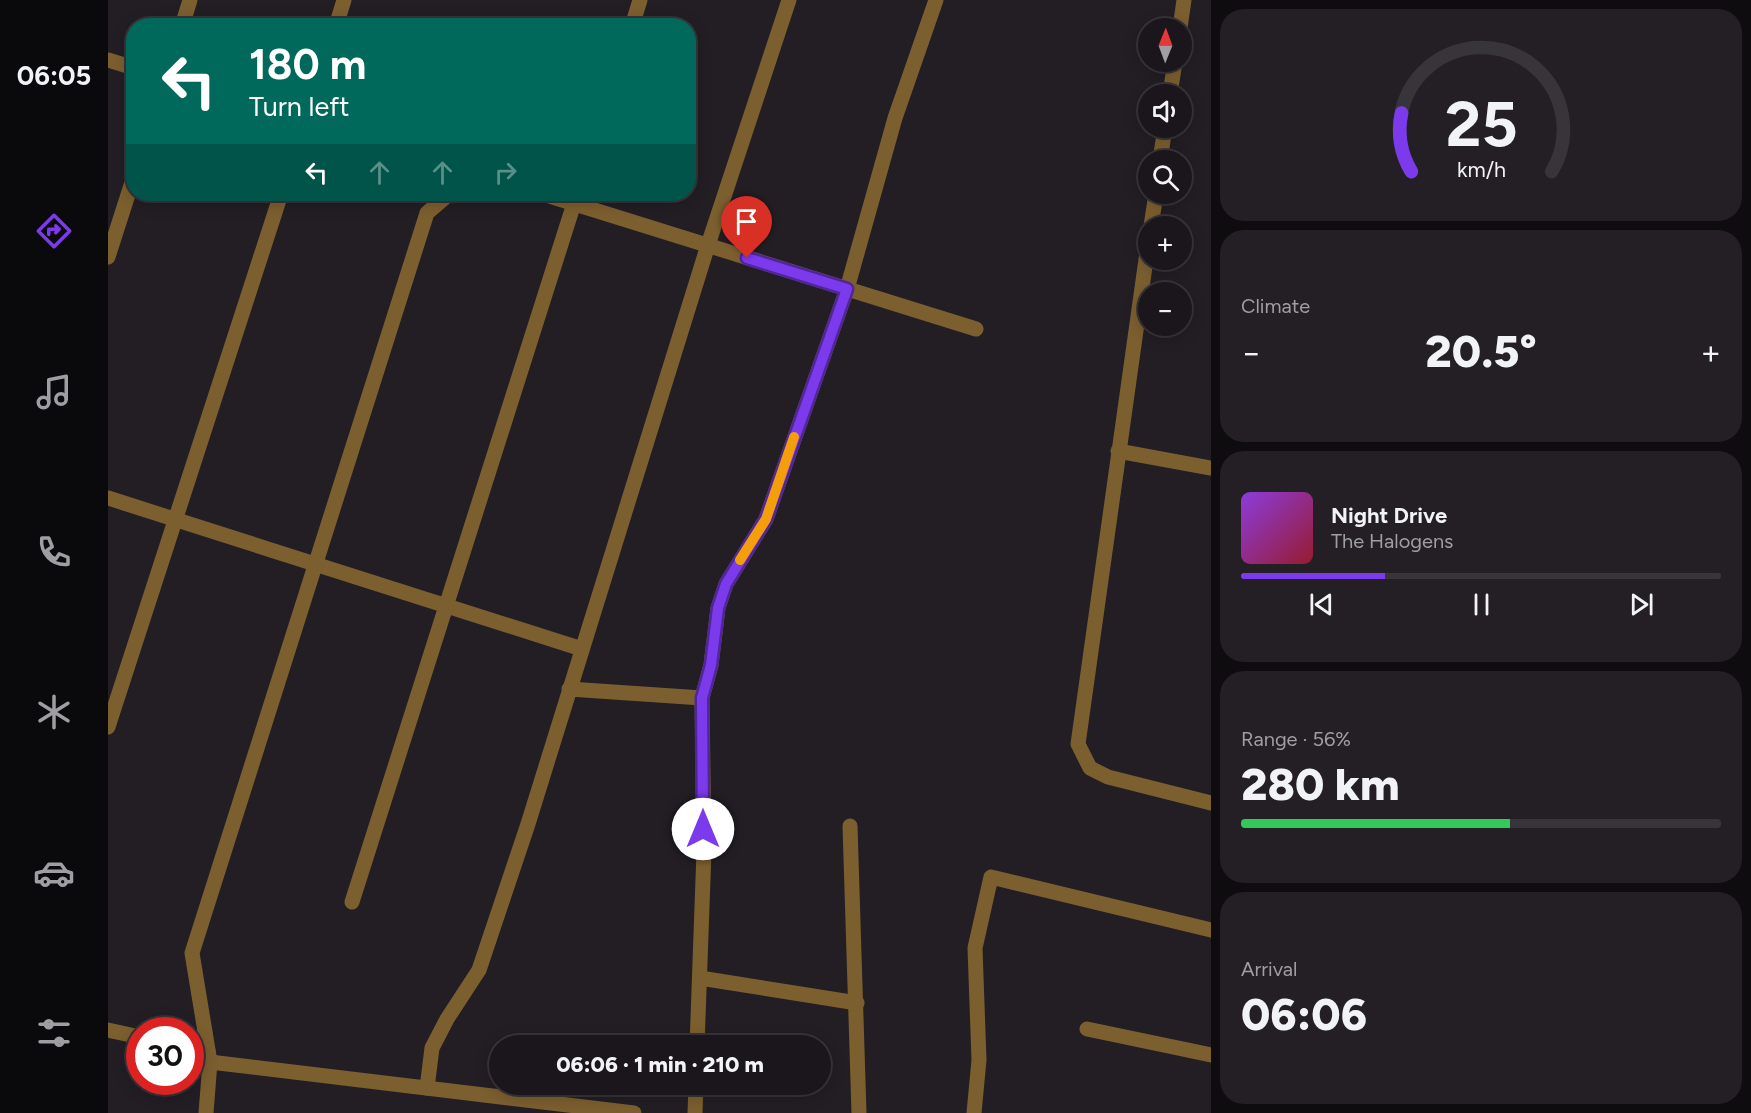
<!DOCTYPE html>
<meta charset="utf-8">
<style>
:root{--surface:#1a161b;--page:#231f24;--text:#f1f3f6;--muted:#9f9fa3;--line:#38353a;--accent:#7c3aed}
body{margin:0;font-family:Figtree,sans-serif;background:var(--page);color:var(--text);height:100vh;display:flex;flex-direction:column;font-size:22px;white-space:nowrap}
*{box-sizing:border-box;margin:0}
p{font-size:20px;color:var(--muted)}
.icon{flex:none;width:33px;height:33px;fill:none;stroke:currentColor;stroke-width:2;stroke-linecap:round;stroke-linejoin:round}
.map{position:relative;flex:1;overflow:hidden}
.sheet{display:flex;flex-direction:column;gap:9px;padding:9px;background:#0e0c0f;width:540px}
.sheet>*{flex:none}
.hud{position:absolute;left:18px;top:18px;width:570px;height:183px;border-radius:24px;box-shadow:0 3px 15px #0003,0 0 0 2px var(--line);background:#00695c;color:#fff;overflow:hidden}
.needle{width:39px;rotate:1deg}
.tools{position:absolute;left:1030px;top:18px;display:grid;gap:12px}
.tools a{display:grid;place-items:center;width:54px;height:54px;border-radius:50%;background:var(--surface);box-shadow:0 3px 15px #0003,0 0 0 2px var(--line);font-size:30px}
.speed{position:absolute;left:18px;top:1017px;display:flex;gap:12px;font-size:30px;font-weight:700;text-align:center}
.speed>*{display:grid;place-content:center;width:78px;height:78px;border-radius:50%;background:var(--surface);box-shadow:0 3px 15px #0003,0 0 0 2px var(--line);line-height:1}
.speed .limit{border:9px solid #d22;background:#fff;color:#111}
.pin{position:absolute;display:grid;place-items:center;width:51px;height:51px;color:#fff;margin:-62px -26px;border-radius:50% 50% 50% 0;rotate:-45deg;box-shadow:0 0 6px #0007}
.pin .icon{rotate:45deg}
.me{position:absolute;width:66px;margin:-33px;rotate:0deg;stroke-linejoin:round;filter:drop-shadow(0 0 4px #0008)}
.turn{display:flex;align-items:center;gap:21px;height:126px;padding:0 24px;font-size:27px}
.turn .icon{width:78px;height:78px;stroke-width:2.5}
.turn b{display:block;font-size:42px;line-height:51px}
.lanes{display:flex;align-items:center;height:57px;padding:0 24px;background:#0003;justify-content:center;gap:30px;direction:ltr}
.lanes .off{opacity:.35}
.big{font-size:45px;font-weight:800;line-height:1.1}
.sheet .card{flex:1;display:flex;flex-direction:column;justify-content:center;gap:9px;min-width:0;padding:0 21px;border-radius:24px;background:var(--page)}
.sheet .dial{align-items:center;gap:0}
.dial svg{height:156px;overflow:visible;fill:none;stroke:var(--line);stroke-width:7;stroke-linecap:round;text-anchor:middle}
.dial text{fill:var(--text);stroke:none}
.song{display:flex;align-items:center;gap:18px}
.cover{width:72px;height:72px;border-radius:9px;background:linear-gradient(135deg,hsl(270 70% 55%),hsl(350 70% 35%))}
.played{height:6px;border-radius:3px;background:linear-gradient(90deg,var(--accent) 30%,var(--line) 30%)}
.keys{display:flex;justify-content:space-around;direction:ltr}
.heat{display:flex;justify-content:space-between;align-items:center;font-size:33px;direction:ltr}
.charge{height:9px;border-radius:4px;background:linear-gradient(90deg,#34c759 56%,var(--line) 0)}
.trip{position:absolute;left:381px;top:1035px;width:342px;height:60px;border-radius:30px;background:var(--surface);box-shadow:0 3px 15px #0003,0 0 0 2px var(--line);font-weight:800;line-height:60px;text-align:center}
main{display:flex;flex:1;min-height:0}
.menu{display:flex;flex-direction:column;width:108px;justify-content:space-around;align-items:center;background:#0a090b;color:var(--muted)}
.menu .icon{width:42px;height:42px}
.menu .active{color:var(--accent)}
.menu b{font-size:27px;color:var(--text)}
.map>svg:first-child{display:block}
.lines{fill:none;stroke-linecap:round;stroke-linejoin:round}
.minor{stroke:#7c5f2f;stroke-width:15}
.route-casing{stroke:#51269a;stroke-width:15}
.route{stroke:#7c3aed;stroke-width:10}
.slow{stroke:#f59e0b;stroke-width:10}
</style>
<main>
<nav class="menu">
<b>06:05</b>
<svg class="icon active" aria-label="directions" viewBox="0 0 24 24"><path d="M12 3l9 9-9 9-9-9zM9 14v-3h6M13 9l2 2-2 2"/></svg>
<svg class="icon" aria-label="music" viewBox="0 0 24 24"><path d="M9 18V5l10-2v13"/><circle cx="6" cy="18" r="3"/><circle cx="16" cy="16" r="3"/></svg>
<svg class="icon" aria-label="phone" viewBox="0 0 24 24"><path d="M5 4h4l2 5-3 2q2 4 5 5l2-3 5 2v4C11 20 4 13 5 4z"/></svg>
<svg class="icon" aria-label="climate" viewBox="0 0 24 24"><path d="M12 3v18M4 7l16 10M4 17L20 7"/></svg>
<svg class="icon" aria-label="car" viewBox="0 0 24 24"><path d="M5 17H2v-5l4-1 3-4h7l3 4 3 1v5h-3M9 17h6M6 11h13"/><circle cx="7" cy="17" r="2"/><circle cx="17" cy="17" r="2"/></svg>
<svg class="icon" aria-label="filters" viewBox="0 0 24 24"><path d="M4 7h16M4 17h16"/><circle cx="9" cy="7" r="2"/><circle cx="15" cy="17" r="2"/></svg>
</nav>
<div class="map">
<svg width="1103" height="1113" viewBox="0 0 1103 1113">
<rect width="100%" height="100%" fill="#221e24"/>
<g class="lines">
<g class="minor">
<polyline points="74,26 82,0"/>
<polyline points="228,26 236,0"/>
<polyline points="524,26 532,0"/>
<polyline points="1072,28 1076,0"/>
<polyline points="0,60 26,68"/>
<polyline points="1062,94 1067,62"/>
<polyline points="1052,160 1057,128"/>
<polyline points="435,194 868,329"/>
<polyline points="1043,226 1048,194"/>
<polyline points="1041,238 970,744 982,768 1000,777 1103,803"/>
<polyline points="0,257 26,176"/>
<polyline points="1010,451 1103,468"/>
<polyline points="0,498 474,649"/>
<polyline points="461,689 594,698"/>
<polyline points="0,727 173,194"/>
<polyline points="742,826 751,1113"/>
<polyline points="244,902 469,194"/>
<polyline points="592,978 749,1003"/>
<polyline points="979,1029 1103,1055"/>
<polyline points="0,1030 32,1037"/>
<polyline points="589,1046 596,851 594,698 603,665 610,608 618,584 658,519 739,289 787,118 828,0"/>
<polyline points="82,1047 100,1051"/>
<polyline points="102,1062 526,1113"/>
<polyline points="319,1088 324,1048 339,1019 371,970 420,824 600,245 681,0"/>
<polyline points="98,1113 102,1062 84,953 319,213 341,194"/>
<polyline points="587,1113 588,1084"/>
<polyline points="866,1113 871,1060 867,948 883,877 1103,930"/>
</g>
</g>
<g class="lines">
<defs>
<polyline id="route" points="595,829 594,698 603,665 610,608 618,584 658,519 739,289 639,258"/>
</defs>
<use href="#route" class="route-casing"/>
<use href="#route" class="route"/>
<polyline class="slow" points="632,560 658,519 686,437"/>
</g>
</svg>
<div class="tools">
<a><svg class="needle" viewBox="-14 -14 28 28"><path d="M0-13l5 13h-10z" fill="#e53935"/><path d="M0 13l5-13h-10z" fill="#9f9fa3"/></svg></a>
<a><svg class="icon" aria-label="sound" viewBox="0 0 24 24"><path d="M4 9h4l5-4v14l-5-4H4zM17 9q2 3 0 6"/></svg></a>
<a><svg class="icon" aria-label="search" viewBox="0 0 24 24"><circle cx="10" cy="10" r="6"/><path d="M15 15l6 6"/></svg></a>
<a>+</a>
<a>−</a>
</div>
<div class="speed"><div class="limit">30</div></div>
<div class="pin" style="left:639px;top:258px;background:#d93025"><svg class="icon" aria-label="arrive" viewBox="0 0 24 24"><path d="M6 21V4h12l-3 4 3 4H6"/></svg></div>
<svg class="me" style="left:595px;top:829px" viewBox="-20 -20 40 40"><circle r="19" fill="#fff"/><path d="M0-13L10 11 0 6-10 11z" fill="#7c3aed"/></svg>
<div class="trip">06:06 · 1 min · 210 m</div>
<div class="hud">
<div class="turn"><svg class="icon" aria-label="left" viewBox="0 0 24 24"><path d="M17 20v-9H6M10 6l-5 5 5 5"/></svg><div><b>180 m</b>Turn left</div></div>
<div class="lanes"><svg class="icon" aria-label="left" viewBox="0 0 24 24"><path d="M17 20v-9H6M10 6l-5 5 5 5"/></svg><svg class="icon off" aria-label="ahead" viewBox="0 0 24 24"><path d="M12 20V5M6 11l6-6 6 6"/></svg><svg class="icon off" aria-label="ahead" viewBox="0 0 24 24"><path d="M12 20V5M6 11l6-6 6 6"/></svg><svg class="icon off" aria-label="right" viewBox="0 0 24 24"><path d="M7 20v-9h11M14 6l5 5-5 5"/></svg></div>
</div>
</div>
<section class="sheet">
<div class="card dial"><svg viewBox="0 0 100 80">
<path d="M14 69A42 42 0 1 1 86 69"/>
<path d="M14 69A42 42 0 0 1 9 39" stroke="#7c3aed"/>
<text x="50" y="56" font-size="32" font-weight="700">25</text>
<text x="50" y="72" font-size="11">km/h</text>
</svg></div>
<div class="card"><p>Climate</p>
<div class="heat"><a>−</a><b class="big">20.5°</b><a>+</a></div>
</div>
<div class="card">
<div class="song"><i class="cover"></i><div><b>Night Drive</b><p>The Halogens</p></div></div>
<div class="played"></div>
<div class="keys"><svg class="icon" aria-label="previous" viewBox="0 0 24 24"><path d="M18 5L8 12l10 7zM5 5v14"/></svg><svg class="icon" aria-label="pause" viewBox="0 0 24 24"><path d="M8 5v14M16 5v14"/></svg><svg class="icon" aria-label="next" viewBox="0 0 24 24"><path d="M6 5l10 7-10 7zM19 5v14"/></svg></div>
</div>
<div class="card"><p>Range · 56%</p><b class="big">280 km</b><div class="charge"></div></div>
<div class="card"><p>Arrival</p><b class="big">06:06</b></div>
</section>
</main>
